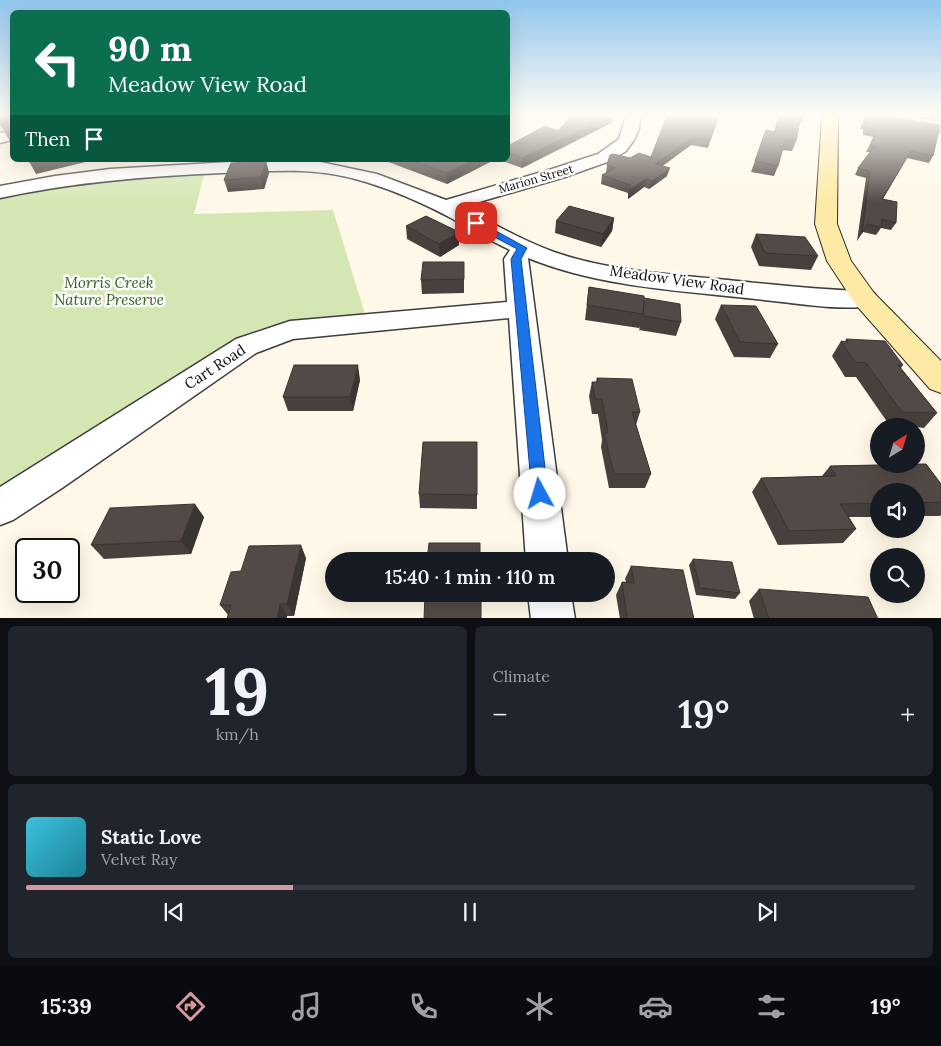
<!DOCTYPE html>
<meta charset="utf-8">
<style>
:root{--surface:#171b24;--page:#20242c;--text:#f1f3f6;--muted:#9ea1a6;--line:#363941;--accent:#d797a2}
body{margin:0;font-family:Lora,serif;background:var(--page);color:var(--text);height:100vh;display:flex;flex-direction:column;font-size:19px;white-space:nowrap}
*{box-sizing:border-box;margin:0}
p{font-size:16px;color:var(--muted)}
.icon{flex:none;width:28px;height:28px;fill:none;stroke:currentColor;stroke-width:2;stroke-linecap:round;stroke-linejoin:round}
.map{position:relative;height:618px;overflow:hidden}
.drawer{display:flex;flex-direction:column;gap:8px;padding:8px;background:#0d0f14;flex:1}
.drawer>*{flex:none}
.hud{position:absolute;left:10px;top:10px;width:500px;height:152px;border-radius:8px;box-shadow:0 5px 20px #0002;background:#0b6e4f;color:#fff;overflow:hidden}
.needle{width:32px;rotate:38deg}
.tools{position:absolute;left:870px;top:418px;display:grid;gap:10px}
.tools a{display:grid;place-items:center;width:55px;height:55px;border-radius:50%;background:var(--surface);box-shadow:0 5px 20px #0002;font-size:25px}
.speed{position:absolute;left:15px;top:538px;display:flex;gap:10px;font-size:25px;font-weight:700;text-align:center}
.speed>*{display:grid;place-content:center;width:65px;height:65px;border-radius:50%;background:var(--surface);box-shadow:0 5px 20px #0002;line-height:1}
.speed .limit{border:2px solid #111;border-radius:8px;background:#fff;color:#111}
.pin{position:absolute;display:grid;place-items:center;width:42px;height:42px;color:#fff;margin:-21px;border-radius:10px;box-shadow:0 2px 8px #0006}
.me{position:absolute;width:55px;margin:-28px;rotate:354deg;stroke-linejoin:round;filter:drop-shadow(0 0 4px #0008)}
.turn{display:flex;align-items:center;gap:18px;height:105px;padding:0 15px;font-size:22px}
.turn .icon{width:65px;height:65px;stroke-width:2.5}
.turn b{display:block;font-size:35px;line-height:42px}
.then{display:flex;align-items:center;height:48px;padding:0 15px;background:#0003;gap:10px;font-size:19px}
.big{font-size:38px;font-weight:600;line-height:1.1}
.drawer .widget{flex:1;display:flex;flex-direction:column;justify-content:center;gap:8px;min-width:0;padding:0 18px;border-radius:8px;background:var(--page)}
.drawer .dial{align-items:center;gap:0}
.dial b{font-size:65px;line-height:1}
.song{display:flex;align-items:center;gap:15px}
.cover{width:60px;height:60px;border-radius:8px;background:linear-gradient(135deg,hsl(190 70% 55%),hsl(190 70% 35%))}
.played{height:5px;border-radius:2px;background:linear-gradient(90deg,var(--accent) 30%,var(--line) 30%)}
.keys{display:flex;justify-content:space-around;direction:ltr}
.heat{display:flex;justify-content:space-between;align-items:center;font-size:28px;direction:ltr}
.drawer .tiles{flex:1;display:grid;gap:8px;grid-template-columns:1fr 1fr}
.widget:last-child{grid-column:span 2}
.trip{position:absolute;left:325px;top:552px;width:290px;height:50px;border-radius:25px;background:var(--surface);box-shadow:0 5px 20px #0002;font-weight:600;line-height:50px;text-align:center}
.dock{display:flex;height:80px;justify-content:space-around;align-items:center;background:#090b0e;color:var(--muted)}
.dock .icon{width:35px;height:35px}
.dock .current{color:var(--accent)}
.dock b{font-size:22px;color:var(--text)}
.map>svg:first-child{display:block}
.green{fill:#d4e7b3}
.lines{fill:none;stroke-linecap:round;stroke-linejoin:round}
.street-casing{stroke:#3d3d3d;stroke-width:3}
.secondary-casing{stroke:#2c2c2c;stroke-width:2}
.street{fill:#fff;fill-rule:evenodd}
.secondary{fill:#feeaa4;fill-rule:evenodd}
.wall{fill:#47403d}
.shaded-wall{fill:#3a3432}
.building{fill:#534a47;stroke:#3a3432}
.route{fill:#1a73e8;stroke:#114b97}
.labels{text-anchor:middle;stroke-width:5;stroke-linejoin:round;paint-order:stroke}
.far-street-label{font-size:12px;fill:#0a0a0a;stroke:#fff}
.street-label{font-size:15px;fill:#0a0a0a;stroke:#fff}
.park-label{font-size:15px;font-style:italic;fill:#32601d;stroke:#fff}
</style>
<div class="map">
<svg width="941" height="619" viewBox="0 0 941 619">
<rect width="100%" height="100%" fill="#fff8e8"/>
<polygon class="green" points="173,173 204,175 194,214 333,210 365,314 288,322 0,491 0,199 77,185"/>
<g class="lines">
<defs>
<g id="street">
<path d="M626,116H640L639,129L634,140L626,151L610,161L565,177L462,207C492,223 521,240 554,252C606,270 663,274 718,279C767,284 816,290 865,291L874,293L878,299L874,305C845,312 795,303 764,300C686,291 602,288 528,258L568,561H526L509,318L293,339L256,353L62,488L13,520L0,525V487L236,339L290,321L507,302L504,259L510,250C489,240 470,228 449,217C423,203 395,191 366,182C314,166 275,171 223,173C147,176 74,182 0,198V186L55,176L110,169L266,160H311L377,174L446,200L552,169L598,154L619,139Z"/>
<polygon points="877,116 908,116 941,121 941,131 884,120 879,119"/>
<polygon points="12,130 12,140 0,143 0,133"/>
<polygon points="528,594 571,594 575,619 531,619"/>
</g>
<polygon id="secondary" points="822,116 838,116 837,224 851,261 874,293 941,361 941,393 930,389 856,305 827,261 815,224"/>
</defs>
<use href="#street" class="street-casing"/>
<use href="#secondary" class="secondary-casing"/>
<use href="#street" class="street"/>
<use href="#secondary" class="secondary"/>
</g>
<g class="wall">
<polygon points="719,116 708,148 691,145 662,166 667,176 649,189 644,187 628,199 628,193 601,184 602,175 606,173 607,165 630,158 651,157"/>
<polygon points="778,116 804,116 801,123 799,123 796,141 792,151 782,150 778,166 774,176 751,172 766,130 774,132"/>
<polygon points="866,116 933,156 929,163 907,158 883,199 896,223 891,230 881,228 876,235 863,232 857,241 866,178 855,175 858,168 870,152 866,152 874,137 863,135 863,129 860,129"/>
<polygon points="923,116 941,116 941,118 939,117"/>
<polygon points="613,122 522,168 500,160 508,160 508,146"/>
<polygon points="383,160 490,160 490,162 447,184"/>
<polygon points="266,161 269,173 264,189 228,192 224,180"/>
<polygon points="614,218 612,231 601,247 555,233 556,221"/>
<polygon points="406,226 459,245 440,257 407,239"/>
<polygon points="756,234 818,256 811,270 759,266 751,247"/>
<polygon points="464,262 464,293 422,294 421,280"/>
<polygon points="589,287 644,298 681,322 676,336 639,330 640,327 639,328 585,320"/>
<polygon points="721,305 778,344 770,358 734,357 715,319"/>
<polygon points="846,339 903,365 901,368 937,413 924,428 916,427 916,426 890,426 856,377 845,377 832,356 841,341 845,342"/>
<polygon points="597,378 640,412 636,425 651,474 645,488 609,488 601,447 602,440 598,414 592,414 589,396 592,382 596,382"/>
<polygon points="360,380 353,411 288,411 283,397"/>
<polygon points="477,442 477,509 420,508 419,494"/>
<polygon points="926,464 941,484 941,515 940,516 916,516 916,491 879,491 879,517 849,517 856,529 843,543 778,545 752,492 761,478 822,476 830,466"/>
<polygon points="204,517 191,554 104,559 91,545"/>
<polygon points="306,558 294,616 287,616 287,619 227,619 228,615 220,605 241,571"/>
<polygon points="693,559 740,593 735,599 696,595 689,565"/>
<polygon points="631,566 694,619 620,619 616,595 622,582 626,582 625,579"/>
<polygon points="759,589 878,619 754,619 749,601"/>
</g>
<g class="shaded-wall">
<polygon points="609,116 614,116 613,122 522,168 522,158"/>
<polygon points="8,119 12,129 3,130 0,125 0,120"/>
<polygon points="693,137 691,145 653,173 655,164"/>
<polygon points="41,160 94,160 36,174 30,163"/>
<polygon points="102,160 115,160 103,162"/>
<polygon points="473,160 490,160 490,162 447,184 447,173"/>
<polygon points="266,161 269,173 264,189 261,177"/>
<polygon points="670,168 667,176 649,189 652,181"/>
<polygon points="646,179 644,187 628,199 629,190"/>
<polygon points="614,218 612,231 601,247 603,234"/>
<polygon points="459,232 459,245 440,257 439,244"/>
<polygon points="358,365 360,380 353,411 350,397"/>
<polygon points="195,504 204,517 191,554 181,541"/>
<polygon points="301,545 306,558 294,616 287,604"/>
<polygon points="280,604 287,616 287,619 277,619"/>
</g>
<g class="building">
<polygon points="0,116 12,116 12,142 11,142 5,132 8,130 8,119 0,120"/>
<polygon points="571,116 609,116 522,158 508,152 508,146 545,126 558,131"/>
<polygon points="667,116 719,116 710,140 693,137 655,164 670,168 652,181 646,179 629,190 630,185 602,175 615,168 607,165 610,155 613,154 630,158 639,153 651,157"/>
<polygon points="779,116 801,116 796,141 785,140 778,166 755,161 766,130 776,132"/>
<polygon points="866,116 888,116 940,125 933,156 911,151 882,199 897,202 896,223 882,219 881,227 867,224 862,233 870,171 858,168 875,146 870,145 877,130 866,128 866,123 863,122"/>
<polygon points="29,160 41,160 30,163"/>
<polygon points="411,160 473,160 447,173"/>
<polygon points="266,161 261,177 224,180 231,163"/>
<polygon points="569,206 614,218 603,234 556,221"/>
<polygon points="426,216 459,232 439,244 406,226"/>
<polygon points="756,234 805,237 818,256 765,253"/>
<polygon points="423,262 464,262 464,279 421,280"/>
<polygon points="589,287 644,296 644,298 680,304 681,322 643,316 644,301 643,314 587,305"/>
<polygon points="721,305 756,306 778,344 740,342"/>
<polygon points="846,339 885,341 903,365 898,365 937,413 902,412 866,363 855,362 841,341 848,342"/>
<polygon points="294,365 358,365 350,397 283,397"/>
<polygon points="597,378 632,379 640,412 632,412 651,474 614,474 604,433 608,433 602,399 595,399 592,382 598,382"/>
<polygon points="423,442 477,442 477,495 419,494"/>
<polygon points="926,464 941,484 941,502 916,503 916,491 879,491 879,503 840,504 856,529 789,531 761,478 836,476 830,466"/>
<polygon points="195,504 181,541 91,545 110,508"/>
<polygon points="429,543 480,543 480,561 427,561"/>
<polygon points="301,545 287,604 280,604 277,619 227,619 231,605 220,605 231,572 241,571 249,546"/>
<polygon points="693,559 732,562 740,593 700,588"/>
<polygon points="631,566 683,570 694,619 627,619 622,582 634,583"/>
<polygon points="759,589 868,597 878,619 769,619"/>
<polygon points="425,594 481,594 481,619 424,619"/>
</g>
<linearGradient id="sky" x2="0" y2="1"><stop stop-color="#91c6ed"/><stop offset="0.57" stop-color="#fffcf5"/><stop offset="1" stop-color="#fffcf5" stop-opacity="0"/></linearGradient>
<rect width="941" height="202" fill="url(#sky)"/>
<polygon class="route" points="476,220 527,248 521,259 548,494 545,499 540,501 534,499 532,494 511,259 517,249 472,225 472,221"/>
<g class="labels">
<g class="far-street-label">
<text transform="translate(536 179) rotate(-16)" y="4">Marion Street</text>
</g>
<g class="street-label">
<text transform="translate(677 280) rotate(8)" y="5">Meadow View Road</text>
<text transform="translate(215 367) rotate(-33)" y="5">Cart Road</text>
</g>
<g class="park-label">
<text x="109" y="288">Morris Creek<tspan x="109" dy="17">Nature Preserve</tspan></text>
</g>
</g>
</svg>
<div class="tools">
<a><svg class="needle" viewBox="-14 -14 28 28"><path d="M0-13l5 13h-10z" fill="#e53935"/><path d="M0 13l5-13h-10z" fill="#9ea1a6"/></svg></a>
<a><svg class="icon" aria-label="sound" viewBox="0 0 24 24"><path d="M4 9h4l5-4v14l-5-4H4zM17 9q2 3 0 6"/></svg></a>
<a><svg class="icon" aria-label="search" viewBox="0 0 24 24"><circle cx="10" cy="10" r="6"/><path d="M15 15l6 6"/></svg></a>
</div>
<div class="speed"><div class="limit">30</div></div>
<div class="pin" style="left:476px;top:223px;background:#d93025"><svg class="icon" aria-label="arrive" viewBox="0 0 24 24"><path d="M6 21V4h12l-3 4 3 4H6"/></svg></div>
<svg class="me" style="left:540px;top:494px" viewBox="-20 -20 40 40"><circle r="19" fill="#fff"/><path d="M0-13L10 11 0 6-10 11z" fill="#1a73e8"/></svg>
<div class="trip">15:40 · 1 min · 110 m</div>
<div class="hud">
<div class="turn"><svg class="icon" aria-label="left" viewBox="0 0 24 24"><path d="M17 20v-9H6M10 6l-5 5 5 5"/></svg><div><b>90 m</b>Meadow View Road</div></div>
<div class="then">Then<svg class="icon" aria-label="arrive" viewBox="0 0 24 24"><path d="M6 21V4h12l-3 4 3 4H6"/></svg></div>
</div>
</div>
<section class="drawer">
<div class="tiles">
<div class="widget dial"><b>19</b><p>km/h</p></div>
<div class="widget"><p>Climate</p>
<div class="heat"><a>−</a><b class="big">19°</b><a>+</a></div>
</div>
<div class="widget">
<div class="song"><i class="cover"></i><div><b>Static Love</b><p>Velvet Ray</p></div></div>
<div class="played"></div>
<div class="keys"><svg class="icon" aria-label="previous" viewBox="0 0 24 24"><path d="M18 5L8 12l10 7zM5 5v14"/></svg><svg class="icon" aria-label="pause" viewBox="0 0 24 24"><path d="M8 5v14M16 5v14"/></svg><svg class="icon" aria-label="next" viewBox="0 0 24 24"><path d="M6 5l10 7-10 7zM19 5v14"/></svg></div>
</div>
</div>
</section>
<nav class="dock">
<b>15:39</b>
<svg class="icon current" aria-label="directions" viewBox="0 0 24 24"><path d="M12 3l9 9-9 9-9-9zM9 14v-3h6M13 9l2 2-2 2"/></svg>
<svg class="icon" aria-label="music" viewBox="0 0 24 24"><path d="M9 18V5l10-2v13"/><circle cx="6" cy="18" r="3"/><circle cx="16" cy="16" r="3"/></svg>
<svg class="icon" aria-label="phone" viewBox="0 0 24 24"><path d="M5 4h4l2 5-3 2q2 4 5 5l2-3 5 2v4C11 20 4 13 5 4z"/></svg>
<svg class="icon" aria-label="climate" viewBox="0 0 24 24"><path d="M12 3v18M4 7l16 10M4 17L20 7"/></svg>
<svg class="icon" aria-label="car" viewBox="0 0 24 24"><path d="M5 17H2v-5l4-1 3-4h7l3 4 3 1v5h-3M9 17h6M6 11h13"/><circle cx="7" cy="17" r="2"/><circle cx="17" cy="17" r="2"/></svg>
<svg class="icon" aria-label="filters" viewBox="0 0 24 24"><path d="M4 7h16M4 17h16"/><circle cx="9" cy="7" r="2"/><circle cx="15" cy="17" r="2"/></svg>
<b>19°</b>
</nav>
